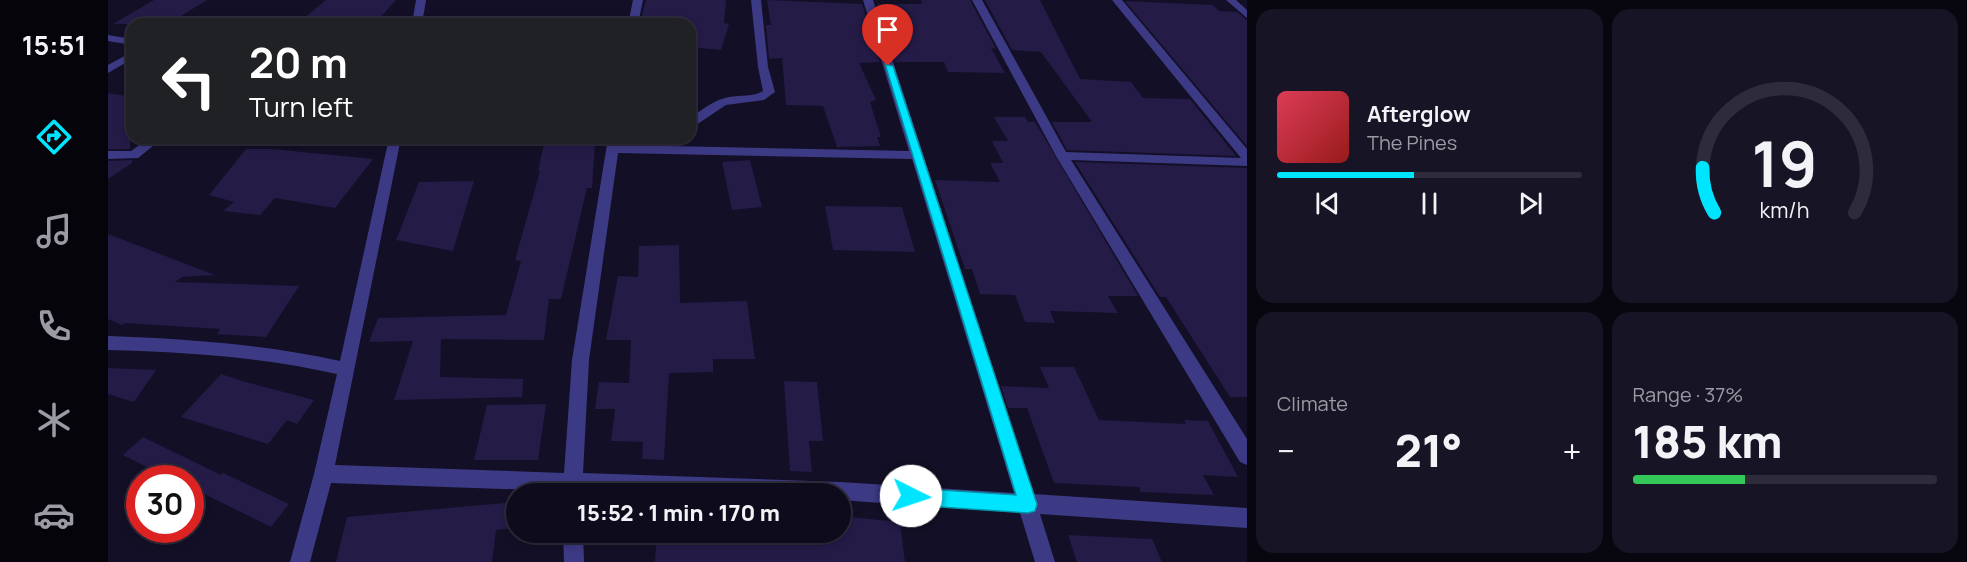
<!DOCTYPE html>
<meta charset="utf-8">
<style>
:root{--surface:#0e0b1c;--page:#171425;--text:#f1f3f6;--muted:#9b9ba3;--line:#2e2b3b;--accent:#00e5ff}
body{margin:0;font-family:Manrope,sans-serif;background:var(--page);color:var(--text);height:100vh;display:flex;flex-direction:column;font-size:22px;white-space:nowrap}
*{box-sizing:border-box;margin:0}
p{font-size:20px;color:var(--muted)}
.icon{flex:none;width:33px;height:33px;fill:none;stroke:currentColor;stroke-width:2;stroke-linecap:round;stroke-linejoin:round}
.map{position:relative;flex:1;overflow:hidden}
.panel{display:flex;flex-direction:column;gap:9px;padding:9px;background:#08060f;width:720px}
.panel>*{flex:none}
.hud{position:absolute;left:18px;top:18px;width:570px;height:126px;border-radius:18px;box-shadow:0 3px 9px #0003,0 0 0 2px var(--line);background:#202124;color:#fff;overflow:hidden}
.speed{position:absolute;left:18px;top:465px;display:flex;gap:12px;font-size:30px;font-weight:700;text-align:center}
.speed>*{display:grid;place-content:center;width:78px;height:78px;border-radius:50%;background:var(--surface);box-shadow:0 3px 9px #0003,0 0 0 2px var(--line);line-height:1}
.speed .limit{border:9px solid #d22;background:#fff;color:#111}
.pin{position:absolute;display:grid;place-items:center;width:51px;height:51px;color:#fff;margin:-62px -26px;border-radius:50% 50% 50% 0;rotate:-45deg;box-shadow:0 0 6px #0007}
.pin .icon{rotate:45deg}
.me{position:absolute;width:66px;margin:-33px;rotate:94deg;stroke-linejoin:round;filter:drop-shadow(0 0 4px #0008)}
.turn{display:flex;align-items:center;gap:21px;height:126px;padding:0 24px;font-size:27px}
.turn .icon{width:78px;height:78px;stroke-width:2.5}
.turn b{display:block;font-size:42px;line-height:51px}
.big{font-size:45px;font-weight:800;line-height:1.1}
.panel .card{flex:1;display:flex;flex-direction:column;justify-content:center;gap:9px;min-width:0;padding:0 21px;border-radius:18px;background:var(--page)}
.panel .dial{align-items:center;gap:0}
.dial svg{height:156px;overflow:visible;fill:none;stroke:var(--line);stroke-width:7;stroke-linecap:round;text-anchor:middle}
.dial text{fill:var(--text);stroke:none}
.song{display:flex;align-items:center;gap:18px}
.cover{width:72px;height:72px;border-radius:9px;background:linear-gradient(135deg,hsl(350 70% 55%),hsl(0 70% 35%))}
.played{height:6px;border-radius:3px;background:linear-gradient(90deg,var(--accent) 45%,var(--line) 45%)}
.keys{display:flex;justify-content:space-around;direction:ltr}
.heat{display:flex;justify-content:space-between;align-items:center;font-size:33px;direction:ltr}
.charge{height:9px;border-radius:4px;background:linear-gradient(90deg,#34c759 37%,var(--line) 0)}
.panel .tiles{flex:1;display:grid;gap:9px;grid-template-columns:repeat(2,1fr)}
.trip{position:absolute;left:398px;top:483px;width:345px;height:60px;border-radius:30px;background:var(--surface);box-shadow:0 3px 9px #0003,0 0 0 2px var(--line);font-weight:800;line-height:60px;text-align:center}
main{display:flex;flex:1;min-height:0}
.dock{display:flex;flex-direction:column;width:108px;justify-content:space-around;align-items:center;background:#06040b;color:var(--muted)}
.dock .icon{width:42px;height:42px}
.dock .selected{color:var(--accent)}
.dock b{font-size:27px;color:var(--text)}
.map>svg:first-child{display:block}
.building{fill:#241b47}
.lines{fill:none;stroke-linecap:round;stroke-linejoin:round}
.minor{fill:#3d3a85;fill-rule:evenodd}
.route{fill:#00e5ff;stroke:#0095a6;stroke-width:1.5}
</style>
<main>
<nav class="dock">
<b>15:51</b>
<svg class="icon selected" aria-label="directions" viewBox="0 0 24 24"><path d="M12 3l9 9-9 9-9-9zM9 14v-3h6M13 9l2 2-2 2"/></svg>
<svg class="icon" aria-label="music" viewBox="0 0 24 24"><path d="M9 18V5l10-2v13"/><circle cx="6" cy="18" r="3"/><circle cx="16" cy="16" r="3"/></svg>
<svg class="icon" aria-label="phone" viewBox="0 0 24 24"><path d="M5 4h4l2 5-3 2q2 4 5 5l2-3 5 2v4C11 20 4 13 5 4z"/></svg>
<svg class="icon" aria-label="climate" viewBox="0 0 24 24"><path d="M12 3v18M4 7l16 10M4 17L20 7"/></svg>
<svg class="icon" aria-label="car" viewBox="0 0 24 24"><path d="M5 17H2v-5l4-1 3-4h7l3 4 3 1v5h-3M9 17h6M6 11h13"/><circle cx="7" cy="17" r="2"/><circle cx="17" cy="17" r="2"/></svg>
</nav>
<div class="map">
<svg width="1139" height="562" viewBox="0 0 1139 562">
<rect width="100%" height="100%" fill="#130f26"/>
<g class="building">
<polygon points="46,0 99,0 60,24 5,24"/>
<polygon points="218,0 288,0 266,24 189,24"/>
<polygon points="538,0 618,0 616,23 621,24 613,50 582,47 582,24 532,24"/>
<polygon points="659,0 754,4 772,62 751,63 768,100 762,102 773,137 769,137 772,146 729,147 715,106 678,105 674,58 661,59 658,25 663,25"/>
<polygon points="813,0 862,0 888,49 883,48 897,73 840,72 836,62 787,62 769,4 814,4"/>
<polygon points="877,0 932,0 972,79 1023,82 1035,98 1082,99 1128,156 959,150 944,122 984,122 933,52 904,50"/>
<polygon points="1017,1 1105,5 1111,11 1129,12 1139,20 1139,146"/>
<polygon points="0,93 24,97 22,149 0,149"/>
<polygon points="886,117 917,117 920,122 927,122 1030,296 1000,296 1010,313 942,311 947,323 917,322 907,295 872,294 864,269 857,269 827,180 892,182 882,163 895,163 884,141 900,141"/>
<polygon points="436,144 487,144 484,188 479,188 453,299 441,299 436,340 333,339 332,377 415,379 414,397 286,400 305,341 261,342 270,318 398,315 413,261 407,260 432,171 430,171"/>
<polygon points="138,149 164,149 265,159 227,208 167,198 152,215 115,211 126,202 101,195"/>
<polygon points="24,160 24,163 0,179 0,161"/>
<polygon points="642,160 654,207 624,210 614,162"/>
<polygon points="967,162 1139,168 1139,397 1122,397 1058,297 1052,297"/>
<polygon points="366,181 345,251 288,240 311,182"/>
<polygon points="717,206 794,207 807,252 725,250"/>
<polygon points="0,234 107,275 74,277 67,282 191,286 158,337 109,334 112,329 17,323 14,325 0,319"/>
<polygon points="571,245 572,303 639,301 647,359 605,359 605,372 561,373 556,460 534,459 535,442 503,441 507,409 487,409 491,382 521,383 523,340 498,340 510,276 530,277 531,246"/>
<polygon points="932,367 966,367 991,420 1078,424 1076,420 1100,421 1130,477 1095,475 1106,495 1033,492 1031,487 946,483 919,408 900,408 893,386 941,388"/>
<polygon points="0,368 48,370 26,402 0,394"/>
<polygon points="113,374 134,381 206,400 189,424 179,420 160,444 73,417"/>
<polygon points="676,381 709,382 715,441 701,441 704,472 682,471"/>
<polygon points="438,404 430,460 366,460 379,405"/>
<polygon points="35,437 113,475 115,473 181,504 163,527 82,487 82,478 61,478 15,455"/>
<polygon points="408,502 408,528 388,530 384,562 228,562 239,517"/>
<polygon points="732,516 792,522 797,562 547,562 549,532 732,532"/>
<polygon points="960,535 1044,539 1054,562 969,562"/>
</g>
<g class="lines">
<g class="minor">
<polygon points="308,0 318,0 314,24 304,24"/>
<polygon points="525,0 535,0 530,24 520,24"/>
<path d="M643,0H653L660,67L667,92L656,100L618,105L582,129V119C594,109 606,100 621,97C633,95 645,97 655,91L650,67Z"/>
<path d="M755,0H765L925,494L1139,508V528L932,514L947,562H927L912,513L732,500V494H455V491L223,483L202,562H182L206,474L229,374C153,357 77,352 0,350V336C78,339 155,344 232,361L281,138H293L227,465L456,473L464,360L500,138H512L511,145L801,151ZM510,153L804,159L906,493L732,482L475,473L481,360Z"/>
<polygon points="864,0 874,0 958,152 1133,158 1004,0 1014,0 1139,149 1139,166 963,160 1139,439 1139,465 1132,462 948,156"/>
<polygon points="1118,0 1128,0 1139,10 1139,18"/>
<polygon points="0,35 24,39 24,45 0,41"/>
<polygon points="24,52 24,59 0,73 0,65"/>
<polygon points="41,138 55,138 30,158 0,159 0,151 23,151"/>
<polygon points="455,532 475,532 476,562 456,562"/>
</g>
</g>
<polygon class="route" points="777,64 785,66 929,504 927,511 920,513 803,505 796,502 794,496 796,490 803,488 908,495"/>
</svg>
<div class="speed"><div class="limit">30</div></div>
<div class="pin" style="left:780px;top:66px;background:#d93025"><svg class="icon" aria-label="arrive" viewBox="0 0 24 24"><path d="M6 21V4h12l-3 4 3 4H6"/></svg></div>
<svg class="me" style="left:803px;top:496px" viewBox="-20 -20 40 40"><circle r="19" fill="#fff"/><path d="M0-13L10 11 0 6-10 11z" fill="#00e5ff"/></svg>
<div class="trip">15:52 · 1 min · 170 m</div>
<div class="hud">
<div class="turn"><svg class="icon" aria-label="left" viewBox="0 0 24 24"><path d="M17 20v-9H6M10 6l-5 5 5 5"/></svg><div><b>20 m</b>Turn left</div></div>
</div>
</div>
<section class="panel">
<div class="tiles">
<div class="card">
<div class="song"><i class="cover"></i><div><b>Afterglow</b><p>The Pines</p></div></div>
<div class="played"></div>
<div class="keys"><svg class="icon" aria-label="previous" viewBox="0 0 24 24"><path d="M18 5L8 12l10 7zM5 5v14"/></svg><svg class="icon" aria-label="pause" viewBox="0 0 24 24"><path d="M8 5v14M16 5v14"/></svg><svg class="icon" aria-label="next" viewBox="0 0 24 24"><path d="M6 5l10 7-10 7zM19 5v14"/></svg></div>
</div>
<div class="card dial"><svg viewBox="0 0 100 80">
<path d="M14 69A42 42 0 1 1 86 69"/>
<path d="M14 69A42 42 0 0 1 8 46" stroke="#00e5ff"/>
<text x="50" y="56" font-size="32" font-weight="700">19</text>
<text x="50" y="72" font-size="11">km/h</text>
</svg></div>
<div class="card"><p>Climate</p>
<div class="heat"><a>−</a><b class="big">21°</b><a>+</a></div>
</div>
<div class="card"><p>Range · 37%</p><b class="big">185 km</b><div class="charge"></div></div>
</div>
</section>
</main>
